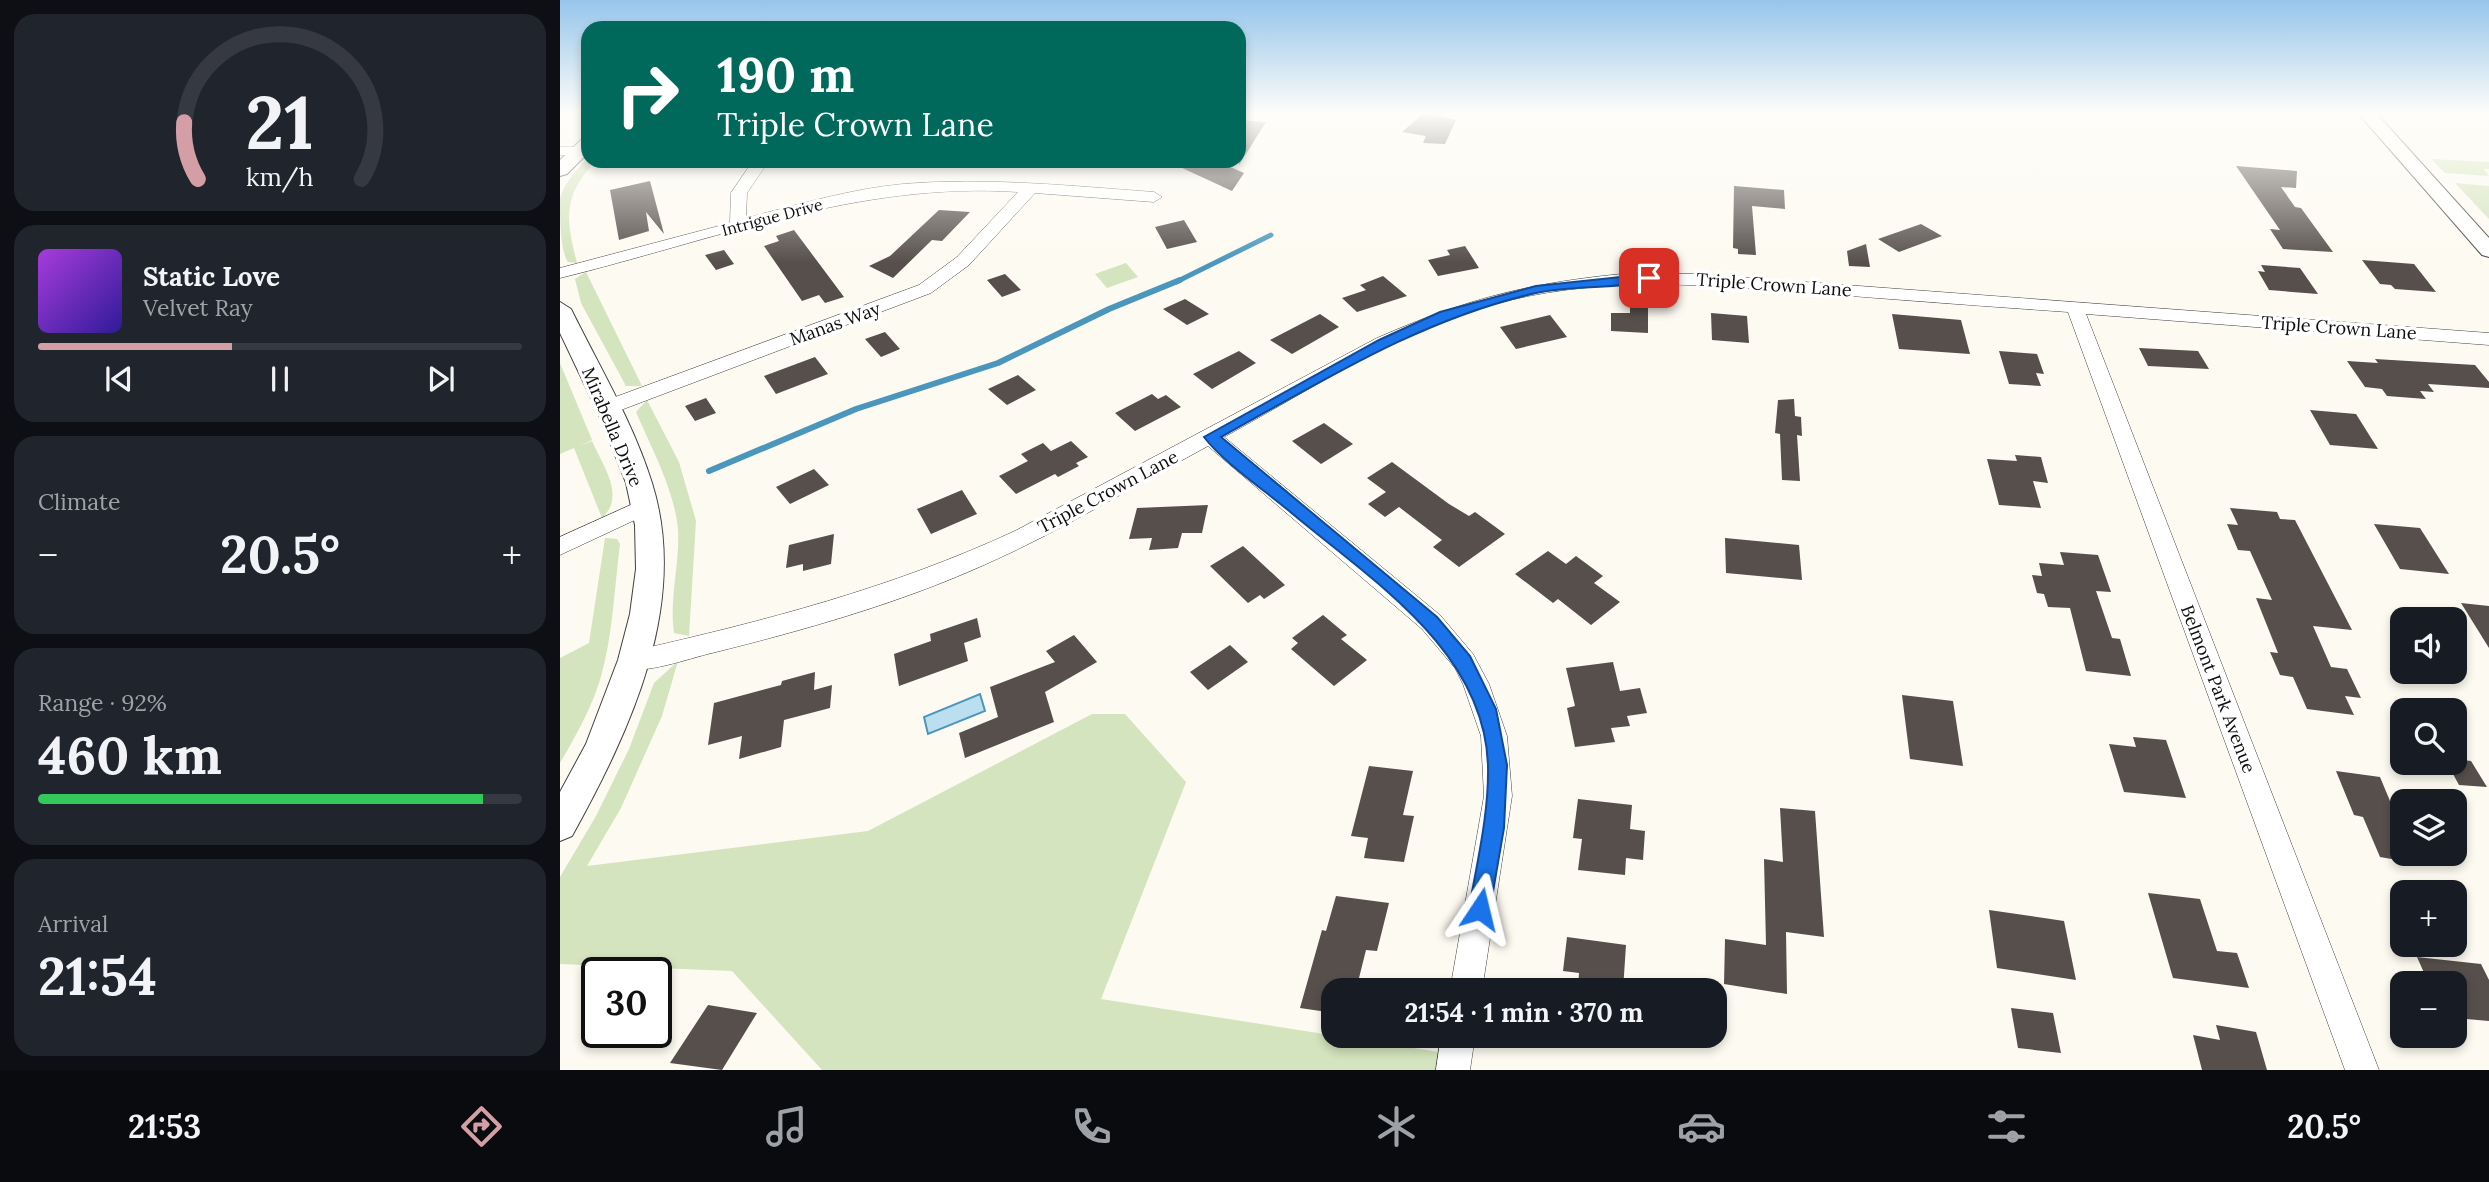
<!DOCTYPE html>
<meta charset="utf-8">
<style>
:root{--surface:#171b24;--page:#20242c;--text:#f1f3f6;--muted:#9ea1a6;--line:#363941;--accent:#d39ea5}
body{margin:0;font-family:Lora,serif;background:var(--page);color:var(--text);height:100vh;display:flex;flex-direction:column;font-size:26px;white-space:nowrap}
*{box-sizing:border-box;margin:0}
p{font-size:23px;color:var(--muted)}
.icon{flex:none;width:38px;height:38px;fill:none;stroke:currentColor;stroke-width:2;stroke-linecap:round;stroke-linejoin:round}
.map{position:relative;flex:1;overflow:hidden}
.side{display:flex;flex-direction:column;gap:14px;padding:14px;background:#0d0f14;width:560px}
.side>*{flex:none}
.hud{position:absolute;left:21px;top:21px;width:665px;height:147px;border-radius:21px;box-shadow:0 4px 10px #0003;background:#00695c;color:#fff;overflow:hidden}
.buttons{position:absolute;left:1830px;top:607px;display:grid;gap:14px}
.buttons a{display:grid;place-items:center;width:77px;height:77px;border-radius:14px;background:var(--surface);box-shadow:0 4px 10px #0003;font-size:35px}
.speed{position:absolute;left:21px;top:957px;display:flex;gap:14px;font-size:35px;font-weight:700;text-align:center}
.speed>*{display:grid;place-content:center;width:91px;height:91px;border-radius:50%;background:var(--surface);box-shadow:0 4px 10px #0003;line-height:1}
.speed .limit{border:4px solid #111;border-radius:10px;background:#fff;color:#111}
.pin{position:absolute;display:grid;place-items:center;width:60px;height:60px;color:#fff;margin:-30px;border-radius:14px;box-shadow:0 4px 10px #0006}
.me{position:absolute;width:77px;margin:-38px;rotate:10deg;stroke-linejoin:round;filter:drop-shadow(0 0 5px #0008)}
.turn{display:flex;align-items:center;gap:24px;height:147px;padding:0 21px;font-size:32px}
.turn .icon{width:91px;height:91px;stroke-width:2.5}
.turn b{display:block;font-size:49px;line-height:60px}
.big{font-size:52px;font-weight:700;line-height:1.1}
.side .card{flex:1;display:flex;flex-direction:column;justify-content:center;gap:10px;min-width:0;padding:0 24px;border-radius:21px;background:var(--page)}
.side .dial{align-items:center;gap:0}
.dial svg{height:182px;overflow:visible;fill:none;stroke:var(--line);stroke-width:7;stroke-linecap:round;text-anchor:middle}
.dial text{fill:var(--text);stroke:none}
.song{display:flex;align-items:center;gap:21px}
.cover{width:84px;height:84px;border-radius:10px;background:linear-gradient(135deg,hsl(280 70% 55%),hsl(250 70% 35%))}
.played{height:7px;border-radius:4px;background:linear-gradient(90deg,var(--accent) 40%,var(--line) 40%)}
.keys{display:flex;justify-content:space-around;direction:ltr}
.heat{display:flex;justify-content:space-between;align-items:center;font-size:38px;direction:ltr}
.charge{height:10px;border-radius:5px;background:linear-gradient(90deg,#34c759 92%,var(--line) 0)}
.trip{position:absolute;left:761px;top:978px;width:406px;height:70px;border-radius:21px;background:var(--surface);box-shadow:0 4px 10px #0003;font-weight:700;line-height:70px;text-align:center}
.tabs{display:flex;height:112px;justify-content:space-around;align-items:center;background:#090b0e;color:var(--muted)}
.tabs .icon{width:49px;height:49px}
.tabs .selected{color:var(--accent)}
.tabs b{font-size:32px;color:var(--text)}
main{display:flex;flex:1;min-height:0}
.map>svg:first-child{display:block}
.green{fill:#d4e4be}
.water{fill:#bcdfef;stroke:#4b96bd;stroke-width:2}
.lines{fill:none;stroke-linecap:round;stroke-linejoin:round}
.stream-far1{stroke:#4b96bd;stroke-width:5}
.stream{stroke:#4b96bd;stroke-width:6}
.building{fill:#564f4c}
.minor-casing{stroke:#414141;stroke-width:1}
.tertiary-casing{stroke:#414141;stroke-width:2}
.minor{fill:#fff;fill-rule:evenodd}
.tertiary{fill:#fff;fill-rule:evenodd}
.route{fill:#1a73e8;stroke:#114b97;stroke-width:2}
.labels{text-anchor:middle;stroke-width:7;stroke-linejoin:round;paint-order:stroke}
.far-street-label{font-size:16px;fill:#0e0e0e;stroke:#fff}
.street-label{font-size:18px;fill:#0e0e0e;stroke:#fff}
</style>
<main>
<section class="side">
<div class="card dial"><svg viewBox="0 0 100 80">
<path d="M14 69A42 42 0 1 1 86 69"/>
<path d="M14 69A42 42 0 0 1 8 44" stroke="#d39ea5"/>
<text x="50" y="56" font-size="32" font-weight="700">21</text>
<text x="50" y="72" font-size="11">km/h</text>
</svg></div>
<div class="card">
<div class="song"><i class="cover"></i><div><b>Static Love</b><p>Velvet Ray</p></div></div>
<div class="played"></div>
<div class="keys"><svg class="icon" aria-label="previous" viewBox="0 0 24 24"><path d="M18 5L8 12l10 7zM5 5v14"/></svg><svg class="icon" aria-label="pause" viewBox="0 0 24 24"><path d="M8 5v14M16 5v14"/></svg><svg class="icon" aria-label="next" viewBox="0 0 24 24"><path d="M6 5l10 7-10 7zM19 5v14"/></svg></div>
</div>
<div class="card"><p>Climate</p>
<div class="heat"><a>−</a><b class="big">20.5°</b><a>+</a></div>
</div>
<div class="card"><p>Range · 92%</p><b class="big">460 km</b><div class="charge"></div></div>
<div class="card"><p>Arrival</p><b class="big">21:54</b></div>
</section>
<div class="map">
<svg width="1929" height="1070" viewBox="0 0 1929 1070">
<rect width="100%" height="100%" fill="#fdfaf1"/>
<g class="green">
<path d="M28,158V161H36C2,196 6,220 17,263L8,262C0,251 0,215 0,199C3,185 18,167 28,158Z"/>
<polygon points="1871,159 1929,162 1929,169 1924,169 1929,176 1885,173"/>
<polygon points="1895,183 1929,186 1929,219"/>
<polygon points="566,263 578,277 547,288 535,274"/>
<polygon points="26,272 82,386 66,386 21,303 15,279"/>
<path d="M0,363L32,440L20,446L32,441C43,466 66,496 42,518L14,448L0,454Z"/>
<path d="M87,400L119,462L136,521L129,636L114,633C109,598 120,564 118,530C115,491 91,447 76,412Z"/>
<path d="M45,538L57,539L60,544C54,591 53,636 40,680C31,709 15,737 0,763V658L29,643Z"/>
<polygon points="118,661 102,716 61,808 27,866 308,831 532,714 565,714 626,782 541,999 879,1052 875,1070 262,1070 172,971 0,964 0,877 36,816 69,749 94,683"/>
</g>
<polygon class="water" points="420,694 425,711 368,734 364,717"/>
<g class="lines">
<polyline class="stream-far1" points="616,282 711,235"/>
<polyline class="stream" points="149,471 296,409 438,363 549,309 620,280"/>
</g>
<g class="building">
<polygon points="864,113 896,120 885,144 863,143 866,136 842,132"/>
<polygon points="679,120 706,122 679,165"/>
<polygon points="607,161 657,161 684,173 672,191"/>
<polygon points="1676,166 1737,171 1736,188 1721,187 1735,207 1741,208 1773,252 1723,249 1710,229 1720,230"/>
<polygon points="90,181 104,234 86,212 89,231 59,240 50,190"/>
<polygon points="1174,186 1224,190 1225,209 1192,206 1196,255 1178,254 1178,249 1173,248"/>
<polygon points="379,210 410,212 382,241 372,240 333,278 309,266 330,256"/>
<polygon points="624,220 637,242 607,249 595,227"/>
<polygon points="1361,224 1382,236 1339,252 1318,239"/>
<polygon points="234,230 284,297 265,303 259,295 242,301 204,246 219,241 216,236"/>
<polygon points="1306,244 1310,267 1289,266 1287,251"/>
<polygon points="905,246 919,268 878,276 868,260 890,255 887,250"/>
<polygon points="164,250 174,264 156,270 145,255"/>
<polygon points="1802,260 1854,264 1876,292 1835,289 1831,285 1820,284"/>
<polygon points="1701,265 1740,268 1758,294 1709,290 1698,271 1705,272"/>
<polygon points="445,274 461,290 442,297 427,280"/>
<polygon points="823,276 847,296 797,312 782,298 806,290 800,285"/>
<polygon points="625,299 649,314 627,325 603,309"/>
<polygon points="1070,306 1088,307 1088,333 1051,331 1051,313 1070,313"/>
<polygon points="1151,313 1187,316 1189,343 1152,340"/>
<polygon points="760,314 779,327 732,354 710,340"/>
<polygon points="1332,314 1401,320 1410,354 1339,349"/>
<polygon points="990,315 1007,337 956,349 940,327"/>
<polygon points="325,332 340,349 321,357 305,339"/>
<polygon points="1579,348 1638,351 1649,369 1588,366"/>
<polygon points="679,351 696,363 652,389 633,374"/>
<polygon points="1439,351 1477,354 1484,374 1476,373 1481,386 1449,384"/>
<polygon points="255,357 268,374 216,394 204,376"/>
<polygon points="1815,359 1915,365 1929,382 1929,388 1868,384 1874,392 1860,391 1866,399 1827,396 1822,389 1805,387 1787,361 1818,363"/>
<polygon points="458,375 476,390 447,405 428,389"/>
<polygon points="592,394 598,399 606,395 621,407 575,431 555,413"/>
<polygon points="146,398 156,413 135,421 125,406"/>
<polygon points="1234,399 1235,416 1241,417 1242,436 1237,435 1240,481 1222,480 1220,434 1215,433 1218,400"/>
<polygon points="1750,410 1796,414 1818,449 1770,445"/>
<polygon points="764,423 793,444 761,464 732,441"/>
<polygon points="511,441 528,457 516,463 519,466 498,477 495,474 456,494 439,476 468,461 461,454 483,443 491,451"/>
<polygon points="1455,455 1481,457 1488,483 1473,481 1481,508 1439,505 1427,459 1457,461"/>
<polygon points="832,462 889,504 909,516 915,512 945,534 899,567 873,547 882,540 839,507 825,517 808,504 826,492 807,478"/>
<polygon points="254,469 269,485 230,504 216,487"/>
<polygon points="402,490 417,514 371,534 357,509"/>
<polygon points="648,505 642,533 622,533 618,548 589,550 592,538 569,539 577,508"/>
<polygon points="1670,508 1717,512 1720,519 1735,520 1792,630 1753,626 1771,667 1787,669 1801,698 1785,696 1794,715 1747,709 1733,677 1720,675 1710,652 1718,653 1696,598 1712,600 1690,551 1678,550 1667,524 1678,525"/>
<polygon points="1814,524 1860,528 1889,574 1840,569"/>
<polygon points="274,534 271,564 243,571 243,564 226,568 229,545"/>
<polygon points="1165,538 1239,545 1242,580 1166,573"/>
<polygon points="683,546 725,585 704,599 700,595 688,603 650,566"/>
<polygon points="988,551 1006,564 1016,556 1043,576 1034,583 1060,602 1031,625 998,599 993,603 955,574"/>
<polygon points="1500,552 1538,555 1551,592 1536,591 1552,638 1560,639 1571,676 1526,671 1510,608 1488,607 1484,594 1477,593 1472,575 1482,576 1479,563 1504,565"/>
<polygon points="1901,603 1929,606 1929,648"/>
<polygon points="763,615 787,635 781,639 807,660 774,686 731,649 738,643 732,638"/>
<polygon points="417,618 421,637 404,643 408,661 339,686 334,654 371,641 370,634"/>
<polygon points="514,635 537,662 485,692 494,722 405,758 399,733 438,717 430,687 495,662 486,651"/>
<polygon points="670,645 688,662 648,690 630,672"/>
<polygon points="1053,662 1060,691 1080,688 1087,713 1067,716 1070,726 1051,728 1055,742 1015,747 1007,708 1015,706 1006,668"/>
<polygon points="255,672 254,690 272,685 270,708 224,720 221,747 179,759 182,736 148,745 154,703 221,685 222,681"/>
<polygon points="1342,695 1393,701 1403,766 1350,759"/>
<polygon points="1573,737 1606,740 1626,798 1564,792 1549,744 1576,747"/>
<polygon points="1895,759 1911,761 1927,787 1899,785 1887,763 1895,763"/>
<polygon points="809,766 853,771 843,815 854,816 844,862 804,858 808,838 791,836"/>
<polygon points="1776,771 1820,777 1830,801 1843,802 1843,861 1820,857 1803,817 1794,815"/>
<polygon points="1018,799 1072,805 1070,829 1085,831 1083,860 1066,858 1065,875 1018,870 1022,839 1013,838"/>
<polygon points="1220,808 1255,811 1264,937 1226,932 1227,994 1164,984 1165,939 1206,945 1204,859 1223,862"/>
<polygon points="1588,893 1640,899 1657,951 1677,953 1689,988 1613,978"/>
<polygon points="776,896 829,903 817,951 806,950 796,990 774,990 774,1013 740,1008 762,930 766,931"/>
<polygon points="1429,910 1504,921 1516,980 1437,968"/>
<polygon points="1007,937 1066,945 1063,990 1018,989 1019,973 1003,971"/>
<polygon points="1857,957 1921,964 1929,980 1929,1021 1895,1018 1895,984 1869,984"/>
<polygon points="148,1005 197,1013 162,1070 110,1063"/>
<polygon points="1451,1008 1493,1013 1501,1053 1458,1048"/>
<polygon points="1656,1025 1696,1032 1707,1070 1642,1070 1633,1035 1660,1040"/>
</g>
<g class="lines">
<defs>
<g id="minor">
<polygon points="0,147 18,147 25,151 18,155 0,155"/>
<path d="M193,161L208,162L187,193L186,218C237,205 290,189 343,184C427,177 510,186 594,192L602,197L594,202L475,193L409,265L371,293L53,413H39L36,408L39,403L359,285L397,257L458,192C300,181 151,241 0,278V268L170,223L171,193Z"/>
<path d="M1072,273L1138,274L1929,333V345L1526,314L1819,1070H1785L1508,312C1423,306 1339,300 1255,293C1152,285 1051,276 950,300C848,325 755,387 664,437L880,615L913,654L929,684L947,736L952,796L922,990H890L924,796L921,736L903,684L895,668L862,629L648,446C574,486 501,531 424,565C337,604 244,630 152,653C130,658 84,675 64,668L60,661L64,654L73,651C205,621 332,588 455,531L817,338C908,298 973,282 1072,273Z"/>
<polygon points="84,499 92,502 95,507 92,512 0,555 0,537"/>
<polygon points="881,1036 915,1036 910,1070 876,1070"/>
</g>
<g id="tertiary">
<polygon points="1798,113 1816,113 1929,238 1929,257 1922,255"/>
<polygon points="28,138 28,153 7,174 0,176 0,160 22,139"/>
<path d="M0,302L11,309C39,366 73,422 92,483C130,604 70,731 12,836L0,841V792L26,744L58,660L70,614L76,569L75,525L66,483L40,417L0,333Z"/>
</g>
</defs>
<use href="#minor" class="minor-casing"/>
<use href="#tertiary" class="tertiary-casing"/>
<use href="#minor" class="minor"/>
<use href="#tertiary" class="tertiary"/>
</g>
<linearGradient id="sky" x2="0" y2="1"><stop stop-color="#96c5eb"/><stop offset="0.43" stop-color="#fefdf9"/><stop offset="1" stop-color="#fefdf9" stop-opacity="0"/></linearGradient>
<rect width="1929" height="263" fill="url(#sky)"/>
<path class="route" d="M1089,274L1093,275V281C1055,289 1014,285 976,293C861,319 763,381 661,437L877,617L910,656L936,709L947,765L944,828L930,909L927,917L920,920L912,917L909,909C917,862 929,814 928,766C925,649 808,578 728,510C704,490 662,461 644,437L819,340L880,312L976,286Z"/>
<g class="labels">
<g class="far-street-label">
<text transform="translate(212 217) rotate(-15)" y="6">Intrigue Drive</text>
</g>
<g class="street-label">
<text transform="translate(1214 285) rotate(4)" y="6">Triple Crown Lane</text>
<text transform="translate(275 324) rotate(-20)" y="6">Manas Way</text>
<text transform="translate(1779 328) rotate(4)" y="6">Triple Crown Lane</text>
<text transform="translate(52 427) rotate(67)" y="6">Mirabella Drive</text>
<text transform="translate(548 492) rotate(-28)" y="6">Triple Crown Lane</text>
<text transform="translate(1658 689) rotate(69)" y="6">Belmont Park Avenue</text>
</g>
</g>
</svg>
<div class="buttons">
<a><svg class="icon" aria-label="sound" viewBox="0 0 24 24"><path d="M4 9h4l5-4v14l-5-4H4zM17 9q2 3 0 6"/></svg></a>
<a><svg class="icon" aria-label="search" viewBox="0 0 24 24"><circle cx="10" cy="10" r="6"/><path d="M15 15l6 6"/></svg></a>
<a><svg class="icon" aria-label="layers" viewBox="0 0 24 24"><path d="M12 4l9 5-9 5-9-5zM3 14l9 5 9-5"/></svg></a>
<a>+</a>
<a>−</a>
</div>
<div class="speed"><div class="limit">30</div></div>
<div class="pin" style="left:1089px;top:278px;background:#d93025"><svg class="icon" aria-label="arrive" viewBox="0 0 24 24"><path d="M6 21V4h12l-3 4 3 4H6"/></svg></div>
<svg class="me" style="left:920px;top:909px" viewBox="-20 -20 40 40"><path d="M0-17L14 15 0 8-14 15z" fill="#1a73e8" stroke="#fff" stroke-width="4"/></svg>
<div class="trip">21:54 · 1 min · 370 m</div>
<div class="hud">
<div class="turn"><svg class="icon" aria-label="right" viewBox="0 0 24 24"><path d="M7 20v-9h11M14 6l5 5-5 5"/></svg><div><b>190 m</b>Triple Crown Lane</div></div>
</div>
</div>
</main>
<nav class="tabs">
<b>21:53</b>
<svg class="icon selected" aria-label="directions" viewBox="0 0 24 24"><path d="M12 3l9 9-9 9-9-9zM9 14v-3h6M13 9l2 2-2 2"/></svg>
<svg class="icon" aria-label="music" viewBox="0 0 24 24"><path d="M9 18V5l10-2v13"/><circle cx="6" cy="18" r="3"/><circle cx="16" cy="16" r="3"/></svg>
<svg class="icon" aria-label="phone" viewBox="0 0 24 24"><path d="M5 4h4l2 5-3 2q2 4 5 5l2-3 5 2v4C11 20 4 13 5 4z"/></svg>
<svg class="icon" aria-label="climate" viewBox="0 0 24 24"><path d="M12 3v18M4 7l16 10M4 17L20 7"/></svg>
<svg class="icon" aria-label="car" viewBox="0 0 24 24"><path d="M5 17H2v-5l4-1 3-4h7l3 4 3 1v5h-3M9 17h6M6 11h13"/><circle cx="7" cy="17" r="2"/><circle cx="17" cy="17" r="2"/></svg>
<svg class="icon" aria-label="filters" viewBox="0 0 24 24"><path d="M4 7h16M4 17h16"/><circle cx="9" cy="7" r="2"/><circle cx="15" cy="17" r="2"/></svg>
<b>20.5°</b>
</nav>
